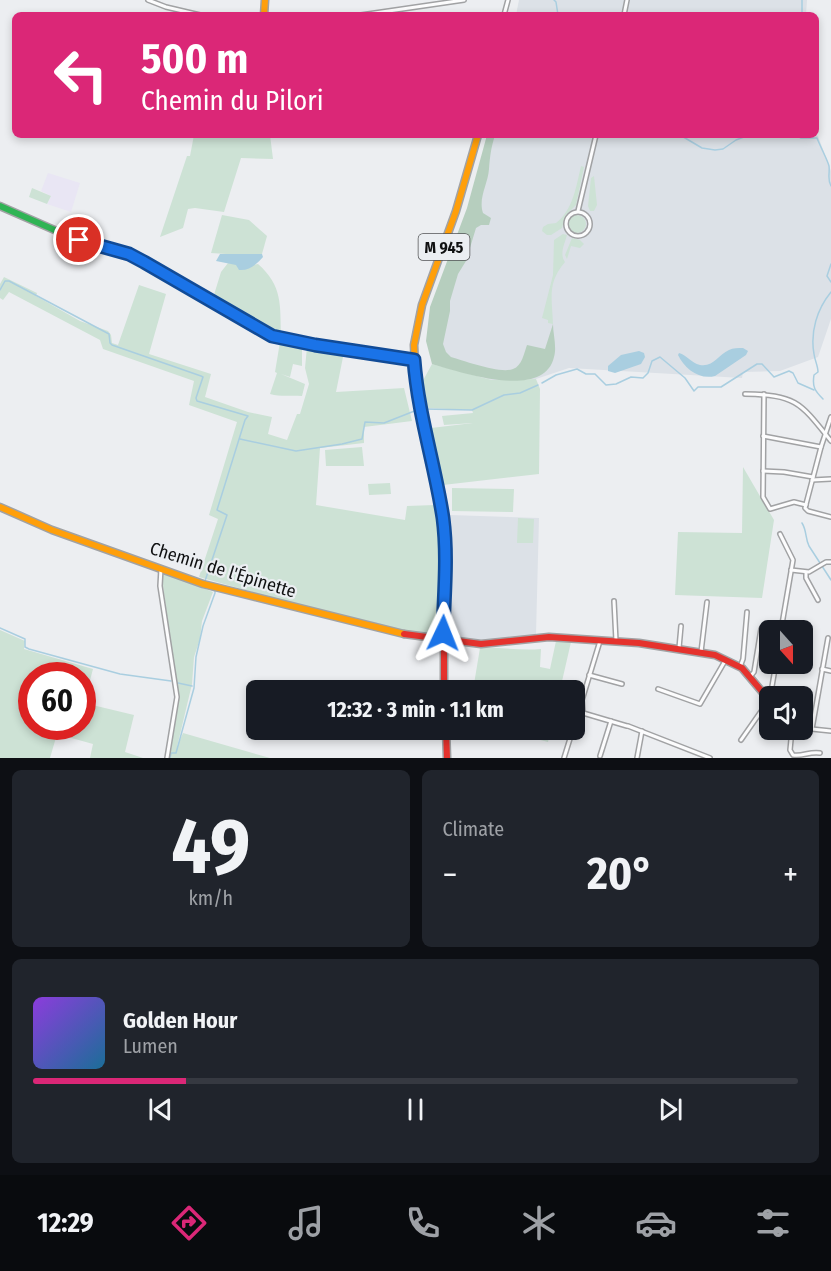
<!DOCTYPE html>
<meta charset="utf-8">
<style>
:root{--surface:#171b24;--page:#20242c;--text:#f1f3f6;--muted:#9ea1a6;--line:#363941;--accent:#db2777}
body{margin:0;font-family:"Fira Sans Condensed",sans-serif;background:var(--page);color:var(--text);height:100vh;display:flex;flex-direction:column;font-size:22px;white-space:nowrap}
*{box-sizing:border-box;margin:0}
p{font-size:20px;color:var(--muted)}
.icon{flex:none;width:33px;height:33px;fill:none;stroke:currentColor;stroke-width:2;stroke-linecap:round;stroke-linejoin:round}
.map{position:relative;height:758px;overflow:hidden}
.drawer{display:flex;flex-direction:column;gap:12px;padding:12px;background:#0d0f14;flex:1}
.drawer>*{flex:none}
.hud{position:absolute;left:12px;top:12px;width:807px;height:126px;border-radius:9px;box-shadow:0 3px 9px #0003;background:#db2777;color:#fff;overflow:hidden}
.needle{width:39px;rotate:159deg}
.tools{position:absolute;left:759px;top:620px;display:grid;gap:12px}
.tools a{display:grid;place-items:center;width:54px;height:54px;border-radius:9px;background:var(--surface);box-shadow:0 3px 9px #0003;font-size:30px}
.speed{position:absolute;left:18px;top:662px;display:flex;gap:12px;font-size:30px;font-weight:700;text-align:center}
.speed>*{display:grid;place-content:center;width:78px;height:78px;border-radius:50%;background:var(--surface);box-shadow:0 3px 9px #0003;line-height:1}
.speed .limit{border:9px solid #d22;background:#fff;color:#111}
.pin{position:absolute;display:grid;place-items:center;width:51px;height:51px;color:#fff;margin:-26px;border:3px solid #fff;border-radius:50%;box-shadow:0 2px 6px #0007}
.me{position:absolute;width:66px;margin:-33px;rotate:2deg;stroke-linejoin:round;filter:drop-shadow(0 0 4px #0008)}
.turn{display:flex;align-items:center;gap:21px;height:126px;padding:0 30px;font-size:27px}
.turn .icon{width:78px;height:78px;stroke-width:2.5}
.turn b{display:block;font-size:42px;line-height:51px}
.big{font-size:45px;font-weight:700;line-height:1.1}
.drawer .tile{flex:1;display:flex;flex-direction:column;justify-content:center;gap:9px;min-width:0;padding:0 21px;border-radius:9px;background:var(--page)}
.drawer .dial{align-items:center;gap:0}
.dial b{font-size:78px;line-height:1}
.song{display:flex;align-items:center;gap:18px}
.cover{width:72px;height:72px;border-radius:9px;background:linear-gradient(135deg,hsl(270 70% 55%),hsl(200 70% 35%))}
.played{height:6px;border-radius:3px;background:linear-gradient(90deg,var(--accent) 20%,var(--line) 20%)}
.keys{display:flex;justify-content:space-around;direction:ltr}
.heat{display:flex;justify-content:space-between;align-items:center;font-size:33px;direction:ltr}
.drawer .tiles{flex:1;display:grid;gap:12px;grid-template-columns:1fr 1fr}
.tile:last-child{grid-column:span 2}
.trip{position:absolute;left:246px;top:680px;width:339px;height:60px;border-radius:9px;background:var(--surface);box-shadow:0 3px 9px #0003;font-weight:700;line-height:60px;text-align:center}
.menu{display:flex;height:96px;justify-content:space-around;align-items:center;background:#090b0e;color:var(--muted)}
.menu .icon{width:42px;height:42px}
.menu .active{color:var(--accent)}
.menu b{font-size:27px;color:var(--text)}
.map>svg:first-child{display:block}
.commercial{fill:#e9e6f4}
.built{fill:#dce1e7}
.green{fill:#cde2d5;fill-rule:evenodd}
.forest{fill:#b6cebe}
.water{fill:#a9cee0}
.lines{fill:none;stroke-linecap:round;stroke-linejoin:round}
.stream{stroke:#a9cee0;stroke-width:1.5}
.street-casing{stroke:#a1a2a4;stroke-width:6}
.fast-casing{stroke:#a1a2a4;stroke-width:9}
.slow-casing{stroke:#a1a2a4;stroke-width:9}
.jam-casing{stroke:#a1a2a4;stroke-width:9}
.street{stroke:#fcfcfd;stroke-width:3}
.fast{stroke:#30b455;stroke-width:6}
.slow{stroke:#ff9f0a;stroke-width:6}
.jam{stroke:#e5322d;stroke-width:6}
.route-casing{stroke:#114b97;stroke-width:15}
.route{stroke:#1a73e8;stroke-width:10}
.labels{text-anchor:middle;stroke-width:4.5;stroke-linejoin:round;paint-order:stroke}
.shield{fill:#ebeef2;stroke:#525355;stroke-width:1.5}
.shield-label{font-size:16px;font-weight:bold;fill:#101112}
.street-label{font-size:18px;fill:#101112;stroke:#ebeef2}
</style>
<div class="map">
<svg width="831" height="758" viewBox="0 0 831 758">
<rect width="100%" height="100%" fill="#eceef1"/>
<polygon class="commercial" points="48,173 80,183 71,212 47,204 51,196 41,191"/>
<g class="built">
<polygon points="519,0 807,0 806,15 516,15"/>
<polygon points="487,135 818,136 831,171 831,319 818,357 780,371 743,372 742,378 569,368 536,379 492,380 432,364"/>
<polygon points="450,515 539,518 536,634 532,637 495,642 472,642 461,639 460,632 449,617 452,528"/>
</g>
<g class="green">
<polygon points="194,135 270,135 273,159 241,158 224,212 195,208 188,209 183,228 160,237 187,156 190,156"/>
<path d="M581,166L584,167L576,205L565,216L562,228L551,235H547L542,231L543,227L548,224L556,223C573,210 576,187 581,166Z"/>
<polygon points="594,176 597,205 594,211 590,211 588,206 591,178"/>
<polygon points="32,188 51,196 47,204 29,197"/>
<polygon points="222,215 249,220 267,236 262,254 256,256 211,253"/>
<circle cx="577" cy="224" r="9"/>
<path d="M563,234L567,235C565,243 559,254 565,262C547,283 552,298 553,324L548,323V320L542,318L553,275L554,240Z"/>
<polygon points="572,238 580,240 584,244 580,248 571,246 567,259 565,255"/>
<path d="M228,263L252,265L258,264C283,286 280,305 281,336L253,322L213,298L221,272Z"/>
<path d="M4,277L37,293L36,296L80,321L108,331L111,335L112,343L118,345L139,285L166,294L149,354L211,374L205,397L248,412L272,417L268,434L287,440L297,414H300L309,384L305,368L307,347L344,352L336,392L404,388L412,421L364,427V443L320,448L316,505L405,520L407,506L435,505C442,548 439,592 438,637L337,616L199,577L218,519L209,515L237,422L189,405L194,381L103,349L100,340L9,292L3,300L0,298V284Z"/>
<path d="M280,342L302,346V366L293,364L290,377L281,374L305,384L302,396C290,395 281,397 270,394L277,373L275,372Z"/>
<polygon points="432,364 492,380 536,379 540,389 539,474 443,485 431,428 473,423 444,425 442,416 473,413 472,410 425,408 420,386"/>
<polygon points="362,447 364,466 326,466 325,450"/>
<polygon points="743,467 774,520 762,598 675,595 678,532 742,533"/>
<polygon points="390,483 391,494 369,495 368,484"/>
<polygon points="452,488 514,489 513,512 452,511"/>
<polygon points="518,518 534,519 533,543 517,543"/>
<polygon points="163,572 213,592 202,621 200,639 194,657 192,684 177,747 183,733 270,758 170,758 178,698 162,578"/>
<path d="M0,630L25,641L24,649L93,669L84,703L134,715L125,752L143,758H90L93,744L57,734L50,758H0ZM32,675H82V726H32Z"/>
<path d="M556,641L571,642L560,690H473L480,648C501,647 521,651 541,649L540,667L550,669Z"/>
<polygon points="500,729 551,729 548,742"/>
</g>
<path class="forest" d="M487,135H495C491,148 490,156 489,169C488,184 478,198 483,213L491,218L489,225H481L476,228L466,261L458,274L450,301V311L443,344L446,352L451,357C465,361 500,374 513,369C522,366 524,353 527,345L545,349L553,324C553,334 557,347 554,357C544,401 460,372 432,364L426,341L430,307L467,208Z"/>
<g class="water">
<path d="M220,254H262L263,257C257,264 249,271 239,270L236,265L216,261Z"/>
<path d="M743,348L748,351L746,355L715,376C699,380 685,369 678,355L679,353C687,355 691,363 700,365C714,367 718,355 729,350C733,348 738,348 743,348Z"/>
<polygon points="639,351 644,353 645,357 641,364 615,373 608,371 608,366 621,355"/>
</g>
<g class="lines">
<g class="stream">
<polyline points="554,0 556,2 558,15"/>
<polyline points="802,15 802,0"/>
<polyline points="680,135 702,148 715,150 723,149 736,140 749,135"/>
<polyline points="782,135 789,135"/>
<path d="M796,135L801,138H817C820,146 828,161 829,166C830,174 827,179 831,186"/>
<polyline points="831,264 827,276 831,282"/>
<polyline points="0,290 5,281 9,281 109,334 110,343 112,345 201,376 203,377 196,398 197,401 248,416 245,420 217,510 227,515 205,581"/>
<polyline points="542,383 556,375 577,369 586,374 595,374 606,385 616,384 631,377 643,378 648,373 652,361 660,357 685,378 694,391 698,387 721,387 757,364 762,364 774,377 789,371 793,373 798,383 814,390"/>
<path d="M823,399C815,391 812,387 814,375L818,372C818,366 815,361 814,354C810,332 817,309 831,292"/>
<polyline points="424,409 472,410 504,395 520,393 538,385"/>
<polyline points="240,439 296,451 342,444 362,439 365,422 384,423 417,410"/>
<path d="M802,523C807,531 805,538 809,546L831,580"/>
<polyline points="0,628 25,639 25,647 29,649 120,674 171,681"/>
<polyline points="178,683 192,686"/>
<polyline points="170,758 171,753 176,753 194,688 196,657 203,626 215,593 215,591 206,587"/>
</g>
<defs>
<g id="street">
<polyline points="148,0 166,7 200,15"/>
<polyline points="361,15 464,0"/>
<polyline points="504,15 508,0"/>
<polyline points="624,15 627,0"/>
<polyline points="578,211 596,135"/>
<circle cx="578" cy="224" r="12"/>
<path d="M745,394C796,395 800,402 831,441"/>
<polyline points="764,394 763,497 770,509 794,502 806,505"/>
<polyline points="831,417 821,447 805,508 808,511 831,517"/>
<polyline points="763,436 821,447"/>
<polyline points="763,471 784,472 813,477"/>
<polyline points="812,480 831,479"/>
<polyline points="780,534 793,560 781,630"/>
<polyline points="161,568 160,586 177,697 167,758"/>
<polyline points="791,570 809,572 826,562 831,562"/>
<polyline points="806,573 806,578 818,600"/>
<polyline points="614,601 616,641"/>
<polyline points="679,648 681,626"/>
<polyline points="701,652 707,602"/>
<polyline points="740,667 743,659 747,612"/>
<polyline points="822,669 831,671"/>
<polyline points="589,675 622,684"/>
<polyline points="750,677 754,672 761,629"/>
<polyline points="658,689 700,704 725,661"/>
<polyline points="767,698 771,692 776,663"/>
<polyline points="583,713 627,726"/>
<polyline points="574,724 578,715 583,713 582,700 600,641"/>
<polyline points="628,726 710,758"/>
<polyline points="802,728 831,731"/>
<path d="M792,729L790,750L793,755C802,757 810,751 820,753"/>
<polyline points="812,729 828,638"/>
<polyline points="741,740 769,700"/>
<polyline points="600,756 611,721"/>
<polyline points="564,758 573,729"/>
<polyline points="637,758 642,731"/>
</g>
<polyline id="fast" points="0,206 75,239 129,254 228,310"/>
<g id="slow">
<polyline points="264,15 265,0"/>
<polyline points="432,462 416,386 414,345 422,305 456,211 478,135"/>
<polyline points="0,507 52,530 203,584 404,634"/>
</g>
<g id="jam">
<polyline points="228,310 272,336 315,345 414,360"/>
<polyline points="432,462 444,532 444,690"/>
<polyline points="404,634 481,644 549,637 639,643 715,655 742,668 770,701"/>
<polyline points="446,729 447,758"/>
</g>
</defs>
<use href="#street" class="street-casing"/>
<use href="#fast" class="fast-casing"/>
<use href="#slow" class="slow-casing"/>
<use href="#jam" class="jam-casing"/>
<use href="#street" class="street"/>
<use href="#fast" class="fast"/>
<use href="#slow" class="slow"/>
<use href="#jam" class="jam"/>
</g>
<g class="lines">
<defs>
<path id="route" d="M79,240L129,254L144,262L272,336L315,345L414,360C418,414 435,465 443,518C448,556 444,595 443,633"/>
</defs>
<use href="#route" class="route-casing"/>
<use href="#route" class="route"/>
</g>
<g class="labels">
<rect class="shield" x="418.5" y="234" width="51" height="26" rx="4.5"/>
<g class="shield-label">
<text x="444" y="253">M 945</text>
</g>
<g class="street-label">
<text transform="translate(223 570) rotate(17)" y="6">Chemin de l'Épinette</text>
</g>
</g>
</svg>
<div class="tools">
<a><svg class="needle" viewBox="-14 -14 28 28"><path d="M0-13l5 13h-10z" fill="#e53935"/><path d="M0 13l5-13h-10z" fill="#9ea1a6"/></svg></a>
<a><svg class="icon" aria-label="sound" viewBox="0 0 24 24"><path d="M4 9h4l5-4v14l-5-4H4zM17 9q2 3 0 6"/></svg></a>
</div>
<div class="speed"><div class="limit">60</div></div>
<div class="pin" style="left:79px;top:240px;background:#d93025"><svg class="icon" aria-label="arrive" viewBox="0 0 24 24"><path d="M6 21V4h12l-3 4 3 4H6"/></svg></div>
<svg class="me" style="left:443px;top:633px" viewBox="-20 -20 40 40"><path d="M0-17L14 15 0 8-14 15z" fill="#1a73e8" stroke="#fff" stroke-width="4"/></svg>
<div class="trip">12:32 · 3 min · 1.1 km</div>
<div class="hud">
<div class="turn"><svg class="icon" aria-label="left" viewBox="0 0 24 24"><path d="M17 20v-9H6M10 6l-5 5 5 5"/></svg><div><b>500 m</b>Chemin du Pilori</div></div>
</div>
</div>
<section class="drawer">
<div class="tiles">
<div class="tile dial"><b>49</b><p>km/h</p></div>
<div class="tile"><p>Climate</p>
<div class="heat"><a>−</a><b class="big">20°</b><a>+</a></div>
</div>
<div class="tile">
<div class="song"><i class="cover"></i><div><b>Golden Hour</b><p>Lumen</p></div></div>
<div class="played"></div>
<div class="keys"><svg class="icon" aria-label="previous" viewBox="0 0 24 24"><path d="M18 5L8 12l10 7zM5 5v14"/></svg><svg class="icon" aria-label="pause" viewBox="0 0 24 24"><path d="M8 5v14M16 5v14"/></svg><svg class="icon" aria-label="next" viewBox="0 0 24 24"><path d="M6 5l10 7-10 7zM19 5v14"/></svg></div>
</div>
</div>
</section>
<nav class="menu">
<b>12:29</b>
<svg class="icon active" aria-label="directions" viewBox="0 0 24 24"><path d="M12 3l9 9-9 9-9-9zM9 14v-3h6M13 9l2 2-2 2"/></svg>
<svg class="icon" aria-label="music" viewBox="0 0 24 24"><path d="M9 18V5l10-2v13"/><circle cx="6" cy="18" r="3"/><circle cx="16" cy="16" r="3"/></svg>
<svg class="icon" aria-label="phone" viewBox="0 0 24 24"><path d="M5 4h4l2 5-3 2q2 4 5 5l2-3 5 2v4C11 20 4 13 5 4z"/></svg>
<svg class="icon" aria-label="climate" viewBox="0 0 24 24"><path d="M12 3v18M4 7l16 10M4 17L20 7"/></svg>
<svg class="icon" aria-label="car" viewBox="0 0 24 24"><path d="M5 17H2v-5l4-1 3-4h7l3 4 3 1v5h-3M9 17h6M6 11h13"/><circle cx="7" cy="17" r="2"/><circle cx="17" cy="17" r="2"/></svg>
<svg class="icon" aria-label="filters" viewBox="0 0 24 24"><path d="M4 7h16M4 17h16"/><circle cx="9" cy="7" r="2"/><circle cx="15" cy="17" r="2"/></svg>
</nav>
